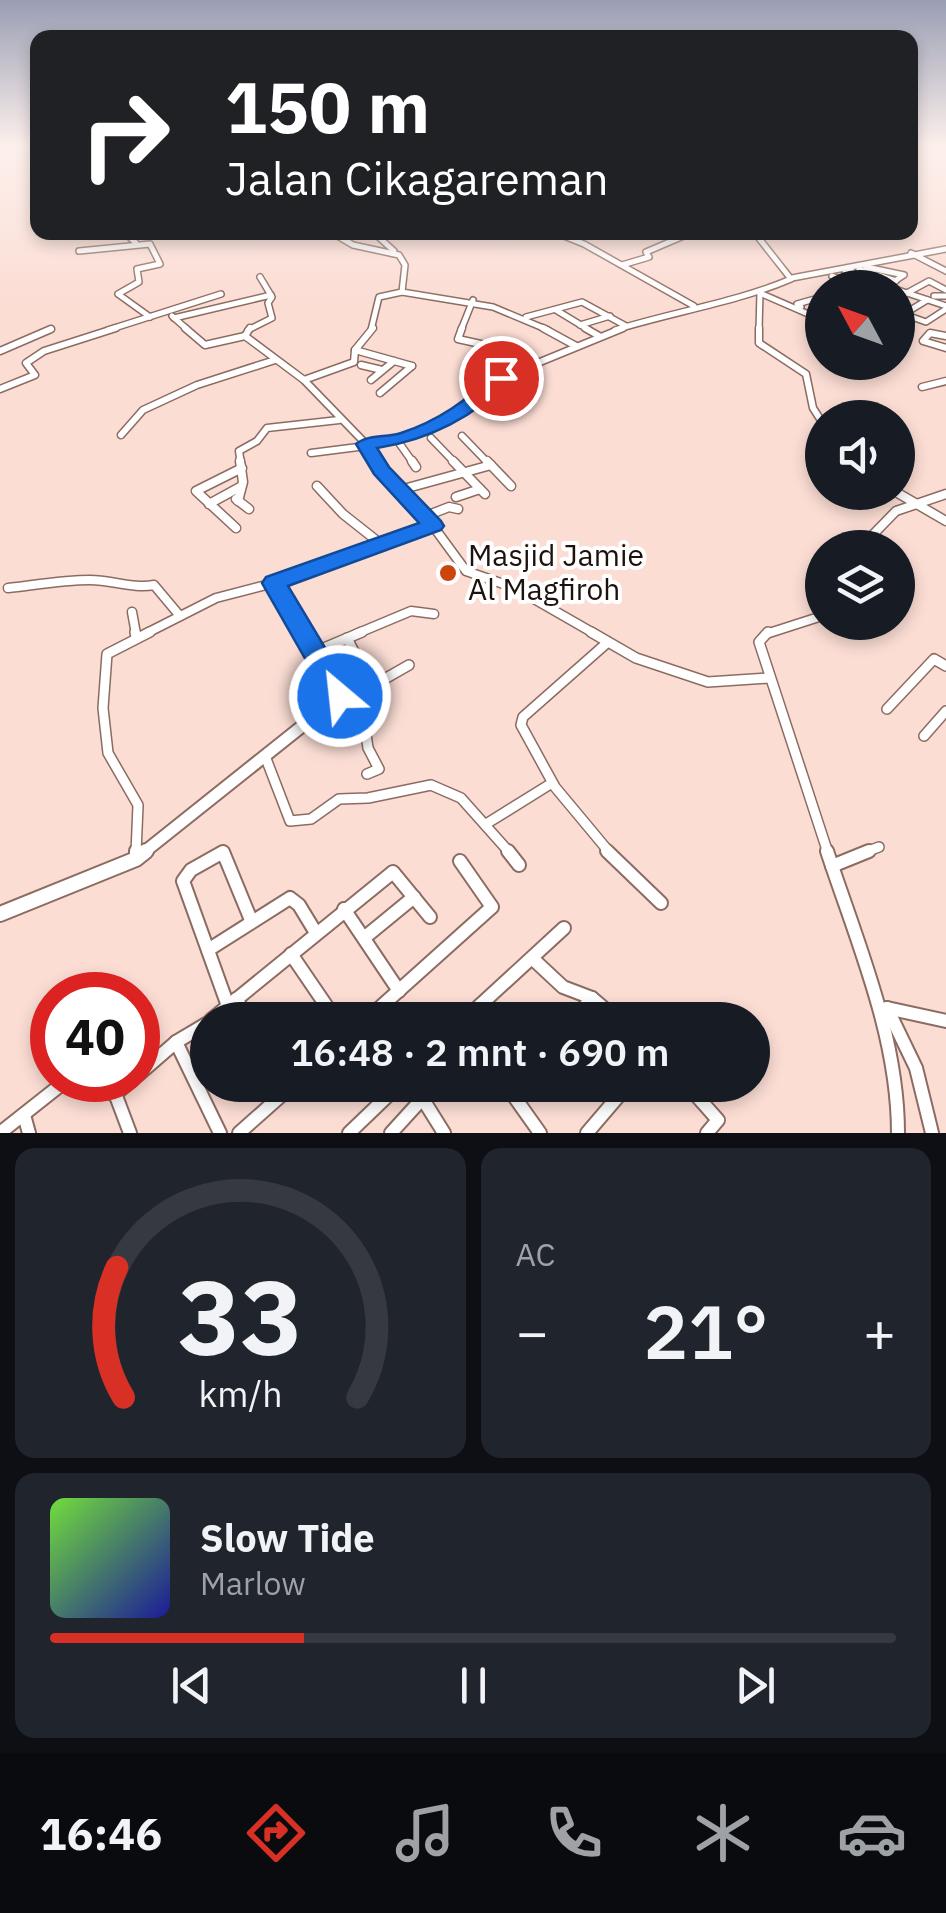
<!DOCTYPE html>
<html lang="id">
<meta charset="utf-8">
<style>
:root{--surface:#171b24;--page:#20242c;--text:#f1f3f6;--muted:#9ea1a6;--line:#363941;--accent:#d93025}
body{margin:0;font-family:"IBM Plex Sans",sans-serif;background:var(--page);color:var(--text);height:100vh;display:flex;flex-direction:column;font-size:38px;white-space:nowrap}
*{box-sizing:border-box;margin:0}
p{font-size:32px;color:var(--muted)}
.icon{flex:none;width:55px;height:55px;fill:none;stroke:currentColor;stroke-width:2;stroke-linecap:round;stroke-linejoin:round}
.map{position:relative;height:1133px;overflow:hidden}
.drawer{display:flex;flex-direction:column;gap:15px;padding:15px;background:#0d0f14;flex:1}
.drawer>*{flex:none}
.banner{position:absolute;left:30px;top:30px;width:888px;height:210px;border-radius:20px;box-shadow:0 5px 15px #0003;background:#202124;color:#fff;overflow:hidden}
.needle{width:65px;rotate:311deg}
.fabs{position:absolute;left:805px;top:270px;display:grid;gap:20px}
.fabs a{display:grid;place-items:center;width:110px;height:110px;border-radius:50%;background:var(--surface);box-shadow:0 5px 15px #0003;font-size:50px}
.speed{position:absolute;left:30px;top:972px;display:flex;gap:20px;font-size:50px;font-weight:700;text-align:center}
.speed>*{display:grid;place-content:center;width:130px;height:130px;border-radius:50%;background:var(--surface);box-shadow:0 5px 15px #0003;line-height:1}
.speed .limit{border:15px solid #d22;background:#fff;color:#111}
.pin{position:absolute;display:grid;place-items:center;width:85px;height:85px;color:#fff;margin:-42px;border:5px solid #fff;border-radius:50%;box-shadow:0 2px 10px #0007}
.me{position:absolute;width:110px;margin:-55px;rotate:332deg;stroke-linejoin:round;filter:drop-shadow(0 0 8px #0008)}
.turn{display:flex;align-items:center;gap:35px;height:210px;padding:0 30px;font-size:45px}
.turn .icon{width:130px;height:130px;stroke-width:2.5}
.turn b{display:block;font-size:70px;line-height:85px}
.big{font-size:75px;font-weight:600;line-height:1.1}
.drawer .tile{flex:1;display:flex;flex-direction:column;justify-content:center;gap:15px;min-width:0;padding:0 35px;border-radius:20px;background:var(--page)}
.drawer .dial{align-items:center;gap:0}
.dial svg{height:260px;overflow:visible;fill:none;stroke:var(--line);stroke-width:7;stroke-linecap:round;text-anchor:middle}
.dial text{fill:var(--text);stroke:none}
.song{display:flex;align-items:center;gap:30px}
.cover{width:120px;height:120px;border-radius:15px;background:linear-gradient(135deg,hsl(100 70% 55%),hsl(240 70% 35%))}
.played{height:10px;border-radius:5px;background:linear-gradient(90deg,var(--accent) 30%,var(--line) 30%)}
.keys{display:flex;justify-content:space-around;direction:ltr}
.heat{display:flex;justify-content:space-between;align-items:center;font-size:55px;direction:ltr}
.drawer .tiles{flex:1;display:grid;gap:15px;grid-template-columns:1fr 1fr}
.tile:last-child{grid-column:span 2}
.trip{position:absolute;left:190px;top:1002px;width:580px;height:100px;border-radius:50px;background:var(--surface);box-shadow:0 5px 15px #0003;font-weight:600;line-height:100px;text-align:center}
.menu{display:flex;height:160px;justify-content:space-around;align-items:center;background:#090b0e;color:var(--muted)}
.menu .icon{width:70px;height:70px}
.menu .active{color:var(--accent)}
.menu b{font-size:45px;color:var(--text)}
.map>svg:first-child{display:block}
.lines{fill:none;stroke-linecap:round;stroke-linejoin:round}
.minor-far5-casing{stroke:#8c6c62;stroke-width:5}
.minor-far4-casing{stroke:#8c6c62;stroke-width:8}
.minor-far3-casing{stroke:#8c6c62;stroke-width:9}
.minor-far2-casing{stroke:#8c6c62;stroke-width:11}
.minor-far1-casing{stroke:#8c6c62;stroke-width:12}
.minor-casing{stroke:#8c6c62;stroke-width:16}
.tertiary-far4-casing{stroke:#8c6c62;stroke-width:8}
.tertiary-far3-casing{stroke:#8c6c62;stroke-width:9}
.tertiary-far2-casing{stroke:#8c6c62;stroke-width:12}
.tertiary-far1-casing{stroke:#8c6c62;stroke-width:15}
.tertiary-casing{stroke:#8c6c62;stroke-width:18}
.minor-far5{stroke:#fff;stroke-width:4}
.minor-far4{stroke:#fff;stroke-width:5}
.minor-far3{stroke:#fff;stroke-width:6}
.minor-far2{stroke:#fff;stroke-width:8}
.minor-far1{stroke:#fff;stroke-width:9}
.minor{stroke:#fff;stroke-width:12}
.tertiary-far4{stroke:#fff;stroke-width:5}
.tertiary-far3{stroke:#fff;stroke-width:6}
.tertiary-far2{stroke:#fff;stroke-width:9}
.tertiary-far1{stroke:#fff;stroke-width:11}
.tertiary{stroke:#fff;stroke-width:14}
.route{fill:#1a73e8;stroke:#114b97;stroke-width:2.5}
.poi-dot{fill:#cb450d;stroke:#fff;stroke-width:4}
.labels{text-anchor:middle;stroke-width:8;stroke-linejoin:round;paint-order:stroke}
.poi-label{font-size:30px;fill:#1d110d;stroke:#fff;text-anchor:start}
</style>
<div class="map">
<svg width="946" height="1133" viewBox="0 0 946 1133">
<rect width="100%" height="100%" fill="#fbddd4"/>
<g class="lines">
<defs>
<polyline id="minor-far5" points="910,146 917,144"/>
<g id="minor-far4">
<polyline points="124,232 136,243"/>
<polyline points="232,232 247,232"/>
<polyline points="373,232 394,251"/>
<polyline points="554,232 584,244 694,306"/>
<polyline points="79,251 150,244 160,264 137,269 139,282 118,294 150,317"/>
<polyline points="911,253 946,271"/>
<polyline points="622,265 649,257 646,252 693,232"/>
<polyline points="866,267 904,275 884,288"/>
<polyline points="859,269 896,281"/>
<polyline points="852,271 845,273 890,288"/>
<polyline points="832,276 855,286"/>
<polyline points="792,278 946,249"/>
<polyline points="898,290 907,293 898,298"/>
<polyline points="946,290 929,281 907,293 946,306"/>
<polyline points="762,294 822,320"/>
<polyline points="934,296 946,296"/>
<polyline points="801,307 797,304 822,297"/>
<polyline points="556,310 589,330"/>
<polyline points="898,312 926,322 946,309"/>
<polyline points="904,314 927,300"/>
<polyline points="172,316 188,330"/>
<polyline points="526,317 582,302 626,326"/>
<polyline points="174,318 271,295"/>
<polyline points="580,325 610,316"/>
<polyline points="108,330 221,294"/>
<polyline points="248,330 272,318 268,303 272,297 260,277"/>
<polyline points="371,330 379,297 402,292"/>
<polyline points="461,330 473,300"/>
<polyline points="759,330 760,292"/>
</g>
<g id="minor-far3">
<polyline points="185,328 205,345 245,336"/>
<polyline points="250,328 245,336 304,380 366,444"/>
<polyline points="462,328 458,339 503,349"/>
<polyline points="585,328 599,336"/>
<polyline points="759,328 759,343 806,374 813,408 822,422"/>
<polyline points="946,336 930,333 923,341 946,348"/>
<polyline points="355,350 412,366"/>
<polyline points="0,351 51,329"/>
<polyline points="361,365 382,370"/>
<polyline points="304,380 354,362 355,350 373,328"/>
<polyline points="371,380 394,361"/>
<polyline points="922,387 946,381"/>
<polyline points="0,389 35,375 26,363 44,351 116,328"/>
<polyline points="380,393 412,366"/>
<polyline points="121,435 143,410 197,385 275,360"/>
<polyline points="462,436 489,464"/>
<polyline points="431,438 456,464"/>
<polyline points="397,440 414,464"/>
<polyline points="311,453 366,446"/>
<polyline points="241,464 239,451 257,441 267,428 339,420"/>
</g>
<g id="minor-far2">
<polyline points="412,461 416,467"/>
<polyline points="453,461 485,494"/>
<polyline points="487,461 511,486"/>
<polyline points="317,486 343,514 381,544"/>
<polyline points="400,490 491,465"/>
<polyline points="896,492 946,521"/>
<polyline points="456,497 480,489"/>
<polyline points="236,499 249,509"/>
<polyline points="238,501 243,482 240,461"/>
<polyline points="209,504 240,487"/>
<polyline points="426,516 449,507 458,509"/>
<polyline points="433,526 466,571 515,588 595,634"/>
<polyline points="236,528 196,491 242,468"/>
<polyline points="860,548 896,511 946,494"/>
<path d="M8,588C35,585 63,580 90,580C112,580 134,589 154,585L180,616"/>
<polyline points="132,612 136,634"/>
<polyline points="145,634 216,598 274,583"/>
<polyline points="356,634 411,611 434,614"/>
<polyline points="766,634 822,616"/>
</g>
<g id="minor-far1">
<polyline points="135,632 136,637"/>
<polyline points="591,632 636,658 708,682 769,678"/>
<polyline points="768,632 759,642 828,853"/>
<polyline points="347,638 370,683"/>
<polyline points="608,642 523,717 521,725 555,787 610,853"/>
<polyline points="317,651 362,632"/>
<polyline points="340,692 381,681 409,665"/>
<polyline points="340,696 364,721 368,748 379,769 367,774"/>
<polyline points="887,709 934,659 946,666"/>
<polyline points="924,736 946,711"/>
<polyline points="265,756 290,821 311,819 339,799 368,798 431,785 461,798 510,853"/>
<polyline points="486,824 552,783"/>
<polyline points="136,853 138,805 108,753 103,708 107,654 150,632"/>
<polyline points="220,853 224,853"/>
<polyline points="863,853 879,847"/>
</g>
<g id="minor">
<polyline points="508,851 519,865"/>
<polyline points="607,851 661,903"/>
<path d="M827,851C857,942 898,1036 898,1133"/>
<polyline points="136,858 136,851"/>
<polyline points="832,866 869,851"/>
<polyline points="344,909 399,991"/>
<polyline points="364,938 414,897"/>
<polyline points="208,950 290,898 299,905 316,933"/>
<polyline points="291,954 336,1020"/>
<polyline points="533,959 563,987 592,998 618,1020"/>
<polyline points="236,999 249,1020"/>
<polyline points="228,1006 183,881 191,870 223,852 251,920"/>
<polyline points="887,1008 916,1068 932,1133"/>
<polyline points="887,1008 946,1021"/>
<polyline points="211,1020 393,872 430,917"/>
<polyline points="366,1020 492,907 460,861"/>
<polyline points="464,1020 564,928"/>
<polyline points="573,1020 592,998"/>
<polyline points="176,1042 220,1133"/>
<polyline points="138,1075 176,1042 208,1023"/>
<polyline points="110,1080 130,1133"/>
<polyline points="414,1085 444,1133"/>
<polyline points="506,1085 540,1133"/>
<polyline points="687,1085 718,1120 707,1133"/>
<polyline points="114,1095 132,1080"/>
<polyline points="24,1115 29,1133"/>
<polyline points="0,1133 67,1080"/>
<polyline points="239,1133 293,1085"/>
<polyline points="349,1133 399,1085"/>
<polyline points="391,1133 422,1099"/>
<polyline points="587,1133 628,1085"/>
</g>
<g id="tertiary-far4">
<polyline points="331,232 353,245 399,255 405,265 402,292 493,307 548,330"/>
<path d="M615,330C673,312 737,302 791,279L754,232"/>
</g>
<g id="tertiary-far3">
<polyline points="543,328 576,346"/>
<polyline points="378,464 366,444 410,436 467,409 501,378 623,328"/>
</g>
<polyline id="tertiary-far2" points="304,634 274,583 433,526 386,477 376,461"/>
<polyline id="tertiary-far1" points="143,853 340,696 303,632"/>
<polyline id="tertiary" points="0,914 136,859 146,851"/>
</defs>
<use href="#minor-far5" class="minor-far5-casing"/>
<use href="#minor-far4" class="minor-far4-casing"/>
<use href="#minor-far3" class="minor-far3-casing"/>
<use href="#minor-far2" class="minor-far2-casing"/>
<use href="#minor-far1" class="minor-far1-casing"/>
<use href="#minor" class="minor-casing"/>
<use href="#tertiary-far4" class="tertiary-far4-casing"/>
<use href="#tertiary-far3" class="tertiary-far3-casing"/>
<use href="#tertiary-far2" class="tertiary-far2-casing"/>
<use href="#tertiary-far1" class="tertiary-far1-casing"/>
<use href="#tertiary" class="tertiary-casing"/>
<use href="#minor-far5" class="minor-far5"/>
<use href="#minor-far4" class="minor-far4"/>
<use href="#minor-far3" class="minor-far3"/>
<use href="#minor-far2" class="minor-far2"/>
<use href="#minor-far1" class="minor-far1"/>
<use href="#minor" class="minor"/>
<use href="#tertiary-far4" class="tertiary-far4"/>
<use href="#tertiary-far3" class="tertiary-far3"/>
<use href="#tertiary-far2" class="tertiary-far2"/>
<use href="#tertiary-far1" class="tertiary-far1"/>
<use href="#tertiary" class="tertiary"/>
</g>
<linearGradient id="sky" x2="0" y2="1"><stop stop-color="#999eb4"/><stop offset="0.48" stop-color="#fdf0ec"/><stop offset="1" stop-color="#fdf0ec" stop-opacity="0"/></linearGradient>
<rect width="946" height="303" fill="url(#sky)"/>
<path class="route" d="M495,374L510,378C476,417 428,440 377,448L389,467L441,521L444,526L441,530L288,586L354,696L350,704L340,707L331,704L262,583L266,577L419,523L374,474L356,444C368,434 386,438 401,433C438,421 467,400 495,374Z"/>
<circle class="poi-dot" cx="448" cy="573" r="10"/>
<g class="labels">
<g class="poi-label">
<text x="468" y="566">Masjid Jamie<tspan x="468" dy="34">Al Magfiroh</tspan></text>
</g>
</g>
</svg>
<div class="fabs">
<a><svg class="needle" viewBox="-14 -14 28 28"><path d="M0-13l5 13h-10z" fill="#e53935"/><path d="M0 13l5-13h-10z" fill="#9ea1a6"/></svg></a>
<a><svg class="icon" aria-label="sound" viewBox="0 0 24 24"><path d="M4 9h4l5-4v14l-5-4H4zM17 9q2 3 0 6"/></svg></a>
<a><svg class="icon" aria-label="layers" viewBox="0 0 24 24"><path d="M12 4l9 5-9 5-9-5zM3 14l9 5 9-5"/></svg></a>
</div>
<div class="speed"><div class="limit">40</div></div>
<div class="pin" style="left:501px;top:378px;background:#d93025"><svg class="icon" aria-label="arrive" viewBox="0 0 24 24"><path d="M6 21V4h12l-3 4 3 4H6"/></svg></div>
<svg class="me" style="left:340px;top:696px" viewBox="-20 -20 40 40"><circle r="17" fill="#1a73e8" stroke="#fff" stroke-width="3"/><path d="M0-11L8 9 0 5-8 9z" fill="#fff"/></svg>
<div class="trip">16:48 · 2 mnt · 690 m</div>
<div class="banner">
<div class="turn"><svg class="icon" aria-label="right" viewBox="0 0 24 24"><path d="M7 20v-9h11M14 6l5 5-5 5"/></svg><div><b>150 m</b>Jalan Cikagareman</div></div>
</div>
</div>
<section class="drawer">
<div class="tiles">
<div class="tile dial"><svg viewBox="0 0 100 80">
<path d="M14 69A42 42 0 1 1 86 69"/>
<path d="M14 69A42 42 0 0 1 12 29" stroke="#d93025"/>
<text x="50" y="56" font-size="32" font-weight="700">33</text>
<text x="50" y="72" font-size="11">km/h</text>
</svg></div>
<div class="tile"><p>AC</p>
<div class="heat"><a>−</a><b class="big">21°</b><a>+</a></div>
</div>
<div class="tile">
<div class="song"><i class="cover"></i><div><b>Slow Tide</b><p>Marlow</p></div></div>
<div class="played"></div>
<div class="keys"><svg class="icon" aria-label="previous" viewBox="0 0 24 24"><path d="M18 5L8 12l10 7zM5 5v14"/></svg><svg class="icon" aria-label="pause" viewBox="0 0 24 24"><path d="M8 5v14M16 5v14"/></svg><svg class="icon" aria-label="next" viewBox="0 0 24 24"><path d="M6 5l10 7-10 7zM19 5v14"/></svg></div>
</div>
</div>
</section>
<nav class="menu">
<b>16:46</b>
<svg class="icon active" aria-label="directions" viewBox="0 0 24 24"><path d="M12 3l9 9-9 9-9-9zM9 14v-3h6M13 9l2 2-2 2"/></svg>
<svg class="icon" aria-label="music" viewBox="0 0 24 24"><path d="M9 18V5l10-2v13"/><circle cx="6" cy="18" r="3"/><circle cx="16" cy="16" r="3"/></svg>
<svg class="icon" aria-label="phone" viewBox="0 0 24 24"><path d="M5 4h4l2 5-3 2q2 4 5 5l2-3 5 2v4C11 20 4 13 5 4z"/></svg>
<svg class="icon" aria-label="climate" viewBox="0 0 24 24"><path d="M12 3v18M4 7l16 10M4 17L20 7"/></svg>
<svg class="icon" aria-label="car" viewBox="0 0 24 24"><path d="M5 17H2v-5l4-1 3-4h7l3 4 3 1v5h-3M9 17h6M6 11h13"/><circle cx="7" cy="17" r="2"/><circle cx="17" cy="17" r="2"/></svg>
</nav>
